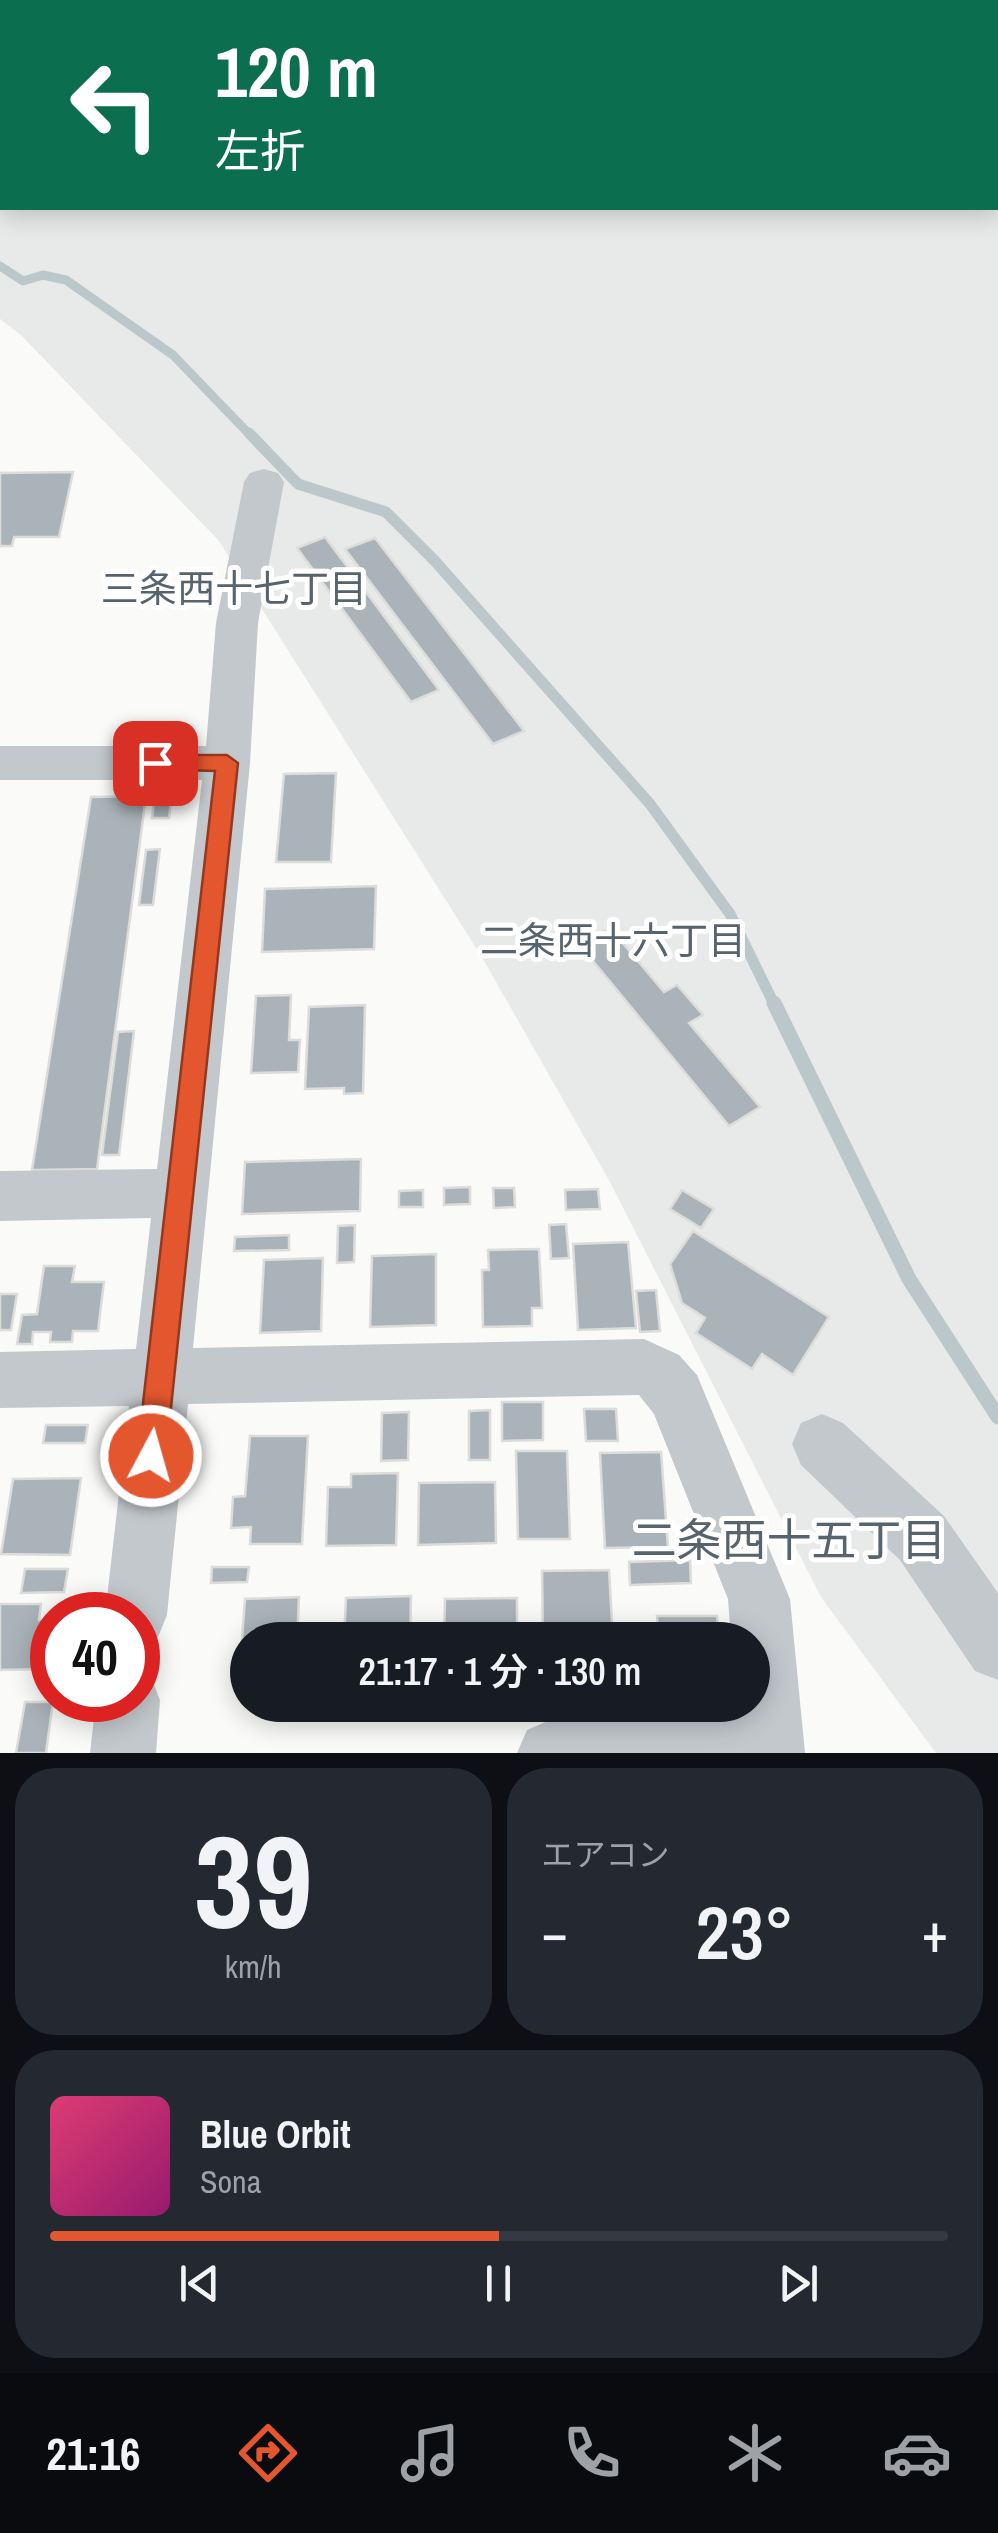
<!DOCTYPE html>
<html lang="ja">
<meta charset="utf-8">
<style>
:root{--surface:#171b24;--page:#242831;--text:#f1f3f6;--muted:#9ea1a6;--line:#363941;--accent:#e4572e}
body{margin:0;font-family:"Archivo Narrow","Noto Sans JP",sans-serif;background:var(--page);color:var(--text);height:100vh;display:flex;flex-direction:column;font-size:38px;white-space:nowrap}
*{box-sizing:border-box;margin:0}
p{font-size:32px;color:var(--muted)}
.icon{flex:none;width:55px;height:55px;fill:none;stroke:currentColor;stroke-width:2;stroke-linecap:round;stroke-linejoin:round}
.map{position:relative;height:1753px;overflow:hidden}
.side{display:flex;flex-direction:column;gap:15px;padding:15px;background:#0d0f14;flex:1}
.side>*{flex:none}
.guide{position:absolute;left:0px;top:0px;width:1000px;height:210px;box-shadow:0 5px 25px #0003;background:#0b6e4f;color:#fff;overflow:hidden}
.speed{position:absolute;left:30px;top:1592px;display:flex;gap:20px;font-size:50px;font-weight:700;text-align:center}
.speed>*{display:grid;place-content:center;width:130px;height:130px;border-radius:50%;background:var(--surface);box-shadow:0 5px 25px #0003;line-height:1}
.speed .limit{border:15px solid #d22;background:#fff;color:#111}
.pin{position:absolute;display:grid;place-items:center;width:85px;height:85px;color:#fff;margin:-42px;border-radius:20px;box-shadow:0 5px 15px #0006}
.me{position:absolute;width:110px;margin:-55px;rotate:6deg;stroke-linejoin:round;filter:drop-shadow(0 0 8px #0008)}
.turn{display:flex;align-items:center;gap:35px;height:210px;padding:0 50px;font-size:45px}
.turn .icon{width:130px;height:130px;stroke-width:2.5}
.turn b{display:block;font-size:70px;line-height:85px}
.big{font-size:75px;font-weight:600;line-height:1.1}
.side .card{flex:1;display:flex;flex-direction:column;justify-content:center;gap:15px;min-width:0;padding:0 35px;border-radius:40px;background:var(--page)}
.side .dial{align-items:center;gap:0}
.dial b{font-size:130px;line-height:1}
.song{display:flex;align-items:center;gap:30px}
.cover{width:120px;height:120px;border-radius:15px;background:linear-gradient(135deg,hsl(340 70% 55%),hsl(320 70% 35%))}
.played{height:10px;border-radius:5px;background:linear-gradient(90deg,var(--accent) 50%,var(--line) 50%)}
.keys{display:flex;justify-content:space-around;direction:ltr}
.heat{display:flex;justify-content:space-between;align-items:center;font-size:55px;direction:ltr}
.side .tiles{flex:1;display:grid;gap:15px;grid-template-columns:1fr 1fr}
.card:last-child{grid-column:span 2}
.trip{position:absolute;left:230px;top:1622px;width:540px;height:100px;border-radius:50px;background:var(--surface);box-shadow:0 5px 25px #0003;font-weight:600;line-height:100px;text-align:center}
.tabs{display:flex;height:160px;justify-content:space-around;align-items:center;background:#090b0e;color:var(--muted)}
.tabs .icon{width:70px;height:70px}
.tabs .on{color:var(--accent)}
.tabs b{font-size:45px;color:var(--text)}
.map>svg:first-child{display:block}
.built{fill:#e8e9e9;fill-rule:evenodd}
.lines{fill:none;stroke-linecap:round;stroke-linejoin:round}
.stream-far2{stroke:#bbc7cb;stroke-width:9}
.stream-far1{stroke:#bbc7cb;stroke-width:11}
.stream{stroke:#bbc7cb;stroke-width:15}
.building{fill:#aab3b9;stroke:#dcdcda;stroke-width:2.5}
.minor{fill:#c3c8cc;fill-rule:evenodd}
.route{fill:#e4572e;stroke:#94391e;stroke-width:2.5}
.labels{text-anchor:middle;stroke-width:10;stroke-linejoin:round;paint-order:stroke}
.neighbourhood-label{font-size:38px;fill:#57646e;stroke:#fff}
.near-neighbourhood-label{font-size:45px;fill:#57646e;stroke:#fff}
</style>
<div class="map">
<svg width="998" height="1753" viewBox="0 0 998 1753">
<rect width="100%" height="100%" fill="#fafaf8"/>
<path class="built" d="M0,0H998V1753H936L821,1597L610,1182L483,959L219,541L22,336L0,319ZM2,2H998V208H2Z"/>
<g class="lines">
<polyline class="stream-far2" points="0,266 23,281 43,275 66,280 173,355 251,436"/>
<polyline class="stream-far1" points="249,433 298,484 386,512 434,560 650,804 730,914 775,1006"/>
<polyline class="stream" points="774,1003 909,1279 998,1417"/>
</g>
<g class="building">
<polygon points="73,472 59,537 14,537 12,546 0,546 0,473"/>
<polygon points="325,537 439,690 411,702 297,548"/>
<polygon points="375,538 524,731 493,744 345,549"/>
<polygon points="336,773 331,862 276,862 284,774"/>
<polygon points="156,784 173,784 169,818 152,818"/>
<polygon points="146,796 97,1169 32,1170 91,797"/>
<polygon points="160,849 153,905 139,905 146,850"/>
<polygon points="376,886 374,949 262,952 265,889"/>
<polygon points="610,928 664,992 677,985 703,1015 689,1023 760,1107 729,1126 579,944"/>
<polygon points="291,995 289,1040 300,1040 298,1072 251,1073 256,996"/>
<polygon points="365,1005 363,1093 344,1094 344,1088 305,1089 309,1007"/>
<polygon points="134,1031 119,1155 102,1155 118,1032"/>
<polygon points="361,1159 360,1211 242,1214 245,1162"/>
<polygon points="470,1187 470,1204 444,1205 444,1188"/>
<polygon points="493,1188 514,1188 515,1207 494,1208"/>
<polygon points="598,1189 600,1209 566,1210 565,1190"/>
<polygon points="423,1190 423,1207 399,1207 399,1191"/>
<polygon points="682,1190 714,1209 701,1228 670,1209"/>
<polygon points="566,1224 569,1258 551,1259 549,1225"/>
<polygon points="355,1225 354,1262 337,1263 338,1226"/>
<polygon points="693,1231 829,1317 793,1375 762,1354 752,1369 696,1333 705,1318 682,1303 670,1264"/>
<polygon points="289,1235 289,1250 234,1251 235,1237"/>
<polygon points="628,1242 636,1328 578,1330 573,1244"/>
<polygon points="539,1249 542,1308 532,1308 532,1326 483,1327 482,1270 489,1270 488,1250"/>
<polygon points="436,1254 436,1325 370,1327 372,1256"/>
<polygon points="323,1258 321,1331 260,1333 264,1260"/>
<polygon points="44,1266 75,1266 72,1282 104,1282 98,1331 73,1331 72,1342 50,1342 51,1332 33,1332 32,1344 17,1344 22,1315 37,1314"/>
<polygon points="656,1290 660,1331 640,1332 636,1291"/>
<polygon points="0,1294 17,1294 11,1330 0,1330"/>
<polygon points="502,1402 543,1402 543,1440 502,1441"/>
<polygon points="584,1409 616,1409 618,1441 586,1441"/>
<polygon points="490,1410 490,1460 469,1460 469,1411"/>
<polygon points="409,1412 408,1460 381,1461 382,1413"/>
<polygon points="46,1425 88,1425 85,1443 43,1443"/>
<polygon points="250,1436 308,1436 302,1544 250,1544 251,1527 231,1528 233,1497 245,1496"/>
<polygon points="516,1451 567,1451 570,1539 518,1539"/>
<polygon points="661,1452 668,1547 605,1548 600,1453"/>
<polygon points="398,1473 396,1545 326,1546 328,1487 351,1487 351,1474"/>
<polygon points="81,1478 70,1555 1,1554 13,1479"/>
<polygon points="495,1482 496,1543 418,1545 419,1483"/>
<polygon points="690,1560 691,1583 630,1585 629,1562"/>
<polygon points="212,1567 249,1567 247,1582 211,1583"/>
<polygon points="25,1569 68,1569 64,1592 21,1593"/>
<polygon points="609,1570 613,1640 543,1640 542,1571"/>
<polygon points="411,1596 410,1640 344,1640 346,1598"/>
<polygon points="299,1597 297,1640 248,1640 248,1679 239,1679 245,1599"/>
<polygon points="517,1598 517,1633 510,1633 510,1640 444,1640 445,1599"/>
<polygon points="0,1604 41,1604 39,1620 52,1620 49,1669 0,1670"/>
<polygon points="657,1616 717,1616 719,1640 659,1640"/>
<polygon points="25,1702 53,1702 46,1753 16,1753"/>
</g>
<g class="lines">
<g class="minor">
<polygon points="264,469 278,473 284,482 258,623 250,763 193,1348 644,1339 679,1355 697,1375 790,1599 805,1753 517,1753 527,1730 550,1720 737,1718 736,1705 752,1705 752,1640 731,1640 728,1599 654,1414 639,1395 188,1404 167,1615 158,1637 138,1646 138,1615 105,1615 129,1406 0,1408 0,1352 136,1349 151,1218 0,1221 0,1171 157,1169 202,780 0,780 0,746 206,746 216,623 244,482 250,473"/>
<polygon points="822,1414 843,1423 944,1516 998,1593 998,1680 975,1671 900,1560 801,1465 792,1444 801,1423"/>
<polygon points="138,1672 151,1677 160,1700 156,1753 90,1753 96,1700 138,1700"/>
</g>
</g>
<polygon class="route" points="155,755 227,755 238,763 166,1456 161,1467 151,1471 141,1467 137,1456 215,771 147,769 144,763"/>
<g class="labels">
<g class="neighbourhood-label">
<text x="234" y="602">三条西十七丁目</text>
<text x="613" y="954">二条西十六丁目</text>
</g>
<g class="near-neighbourhood-label">
<text x="789" y="1556">二条西十五丁目</text>
</g>
</g>
</svg>
<div class="speed"><div class="limit">40</div></div>
<div class="pin" style="left:155px;top:763px;background:#d93025"><svg class="icon" aria-label="arrive" viewBox="0 0 24 24"><path d="M6 21V4h12l-3 4 3 4H6"/></svg></div>
<svg class="me" style="left:151px;top:1456px" viewBox="-20 -20 40 40"><circle r="17" fill="#e4572e" stroke="#fff" stroke-width="3"/><path d="M0-11L8 9 0 5-8 9z" fill="#fff"/></svg>
<div class="trip">21:17 · 1 分 · 130 m</div>
<div class="guide">
<div class="turn"><svg class="icon" aria-label="left" viewBox="0 0 24 24"><path d="M17 20v-9H6M10 6l-5 5 5 5"/></svg><div><b>120 m</b>左折</div></div>
</div>
</div>
<section class="side">
<div class="tiles">
<div class="card dial"><b>39</b><p>km/h</p></div>
<div class="card"><p>エアコン</p>
<div class="heat"><a>−</a><b class="big">23°</b><a>+</a></div>
</div>
<div class="card">
<div class="song"><i class="cover"></i><div><b>Blue Orbit</b><p>Sona</p></div></div>
<div class="played"></div>
<div class="keys"><svg class="icon" aria-label="previous" viewBox="0 0 24 24"><path d="M18 5L8 12l10 7zM5 5v14"/></svg><svg class="icon" aria-label="pause" viewBox="0 0 24 24"><path d="M8 5v14M16 5v14"/></svg><svg class="icon" aria-label="next" viewBox="0 0 24 24"><path d="M6 5l10 7-10 7zM19 5v14"/></svg></div>
</div>
</div>
</section>
<nav class="tabs">
<b>21:16</b>
<svg class="icon on" aria-label="directions" viewBox="0 0 24 24"><path d="M12 3l9 9-9 9-9-9zM9 14v-3h6M13 9l2 2-2 2"/></svg>
<svg class="icon" aria-label="music" viewBox="0 0 24 24"><path d="M9 18V5l10-2v13"/><circle cx="6" cy="18" r="3"/><circle cx="16" cy="16" r="3"/></svg>
<svg class="icon" aria-label="phone" viewBox="0 0 24 24"><path d="M5 4h4l2 5-3 2q2 4 5 5l2-3 5 2v4C11 20 4 13 5 4z"/></svg>
<svg class="icon" aria-label="climate" viewBox="0 0 24 24"><path d="M12 3v18M4 7l16 10M4 17L20 7"/></svg>
<svg class="icon" aria-label="car" viewBox="0 0 24 24"><path d="M5 17H2v-5l4-1 3-4h7l3 4 3 1v5h-3M9 17h6M6 11h13"/><circle cx="7" cy="17" r="2"/><circle cx="17" cy="17" r="2"/></svg>
</nav>
